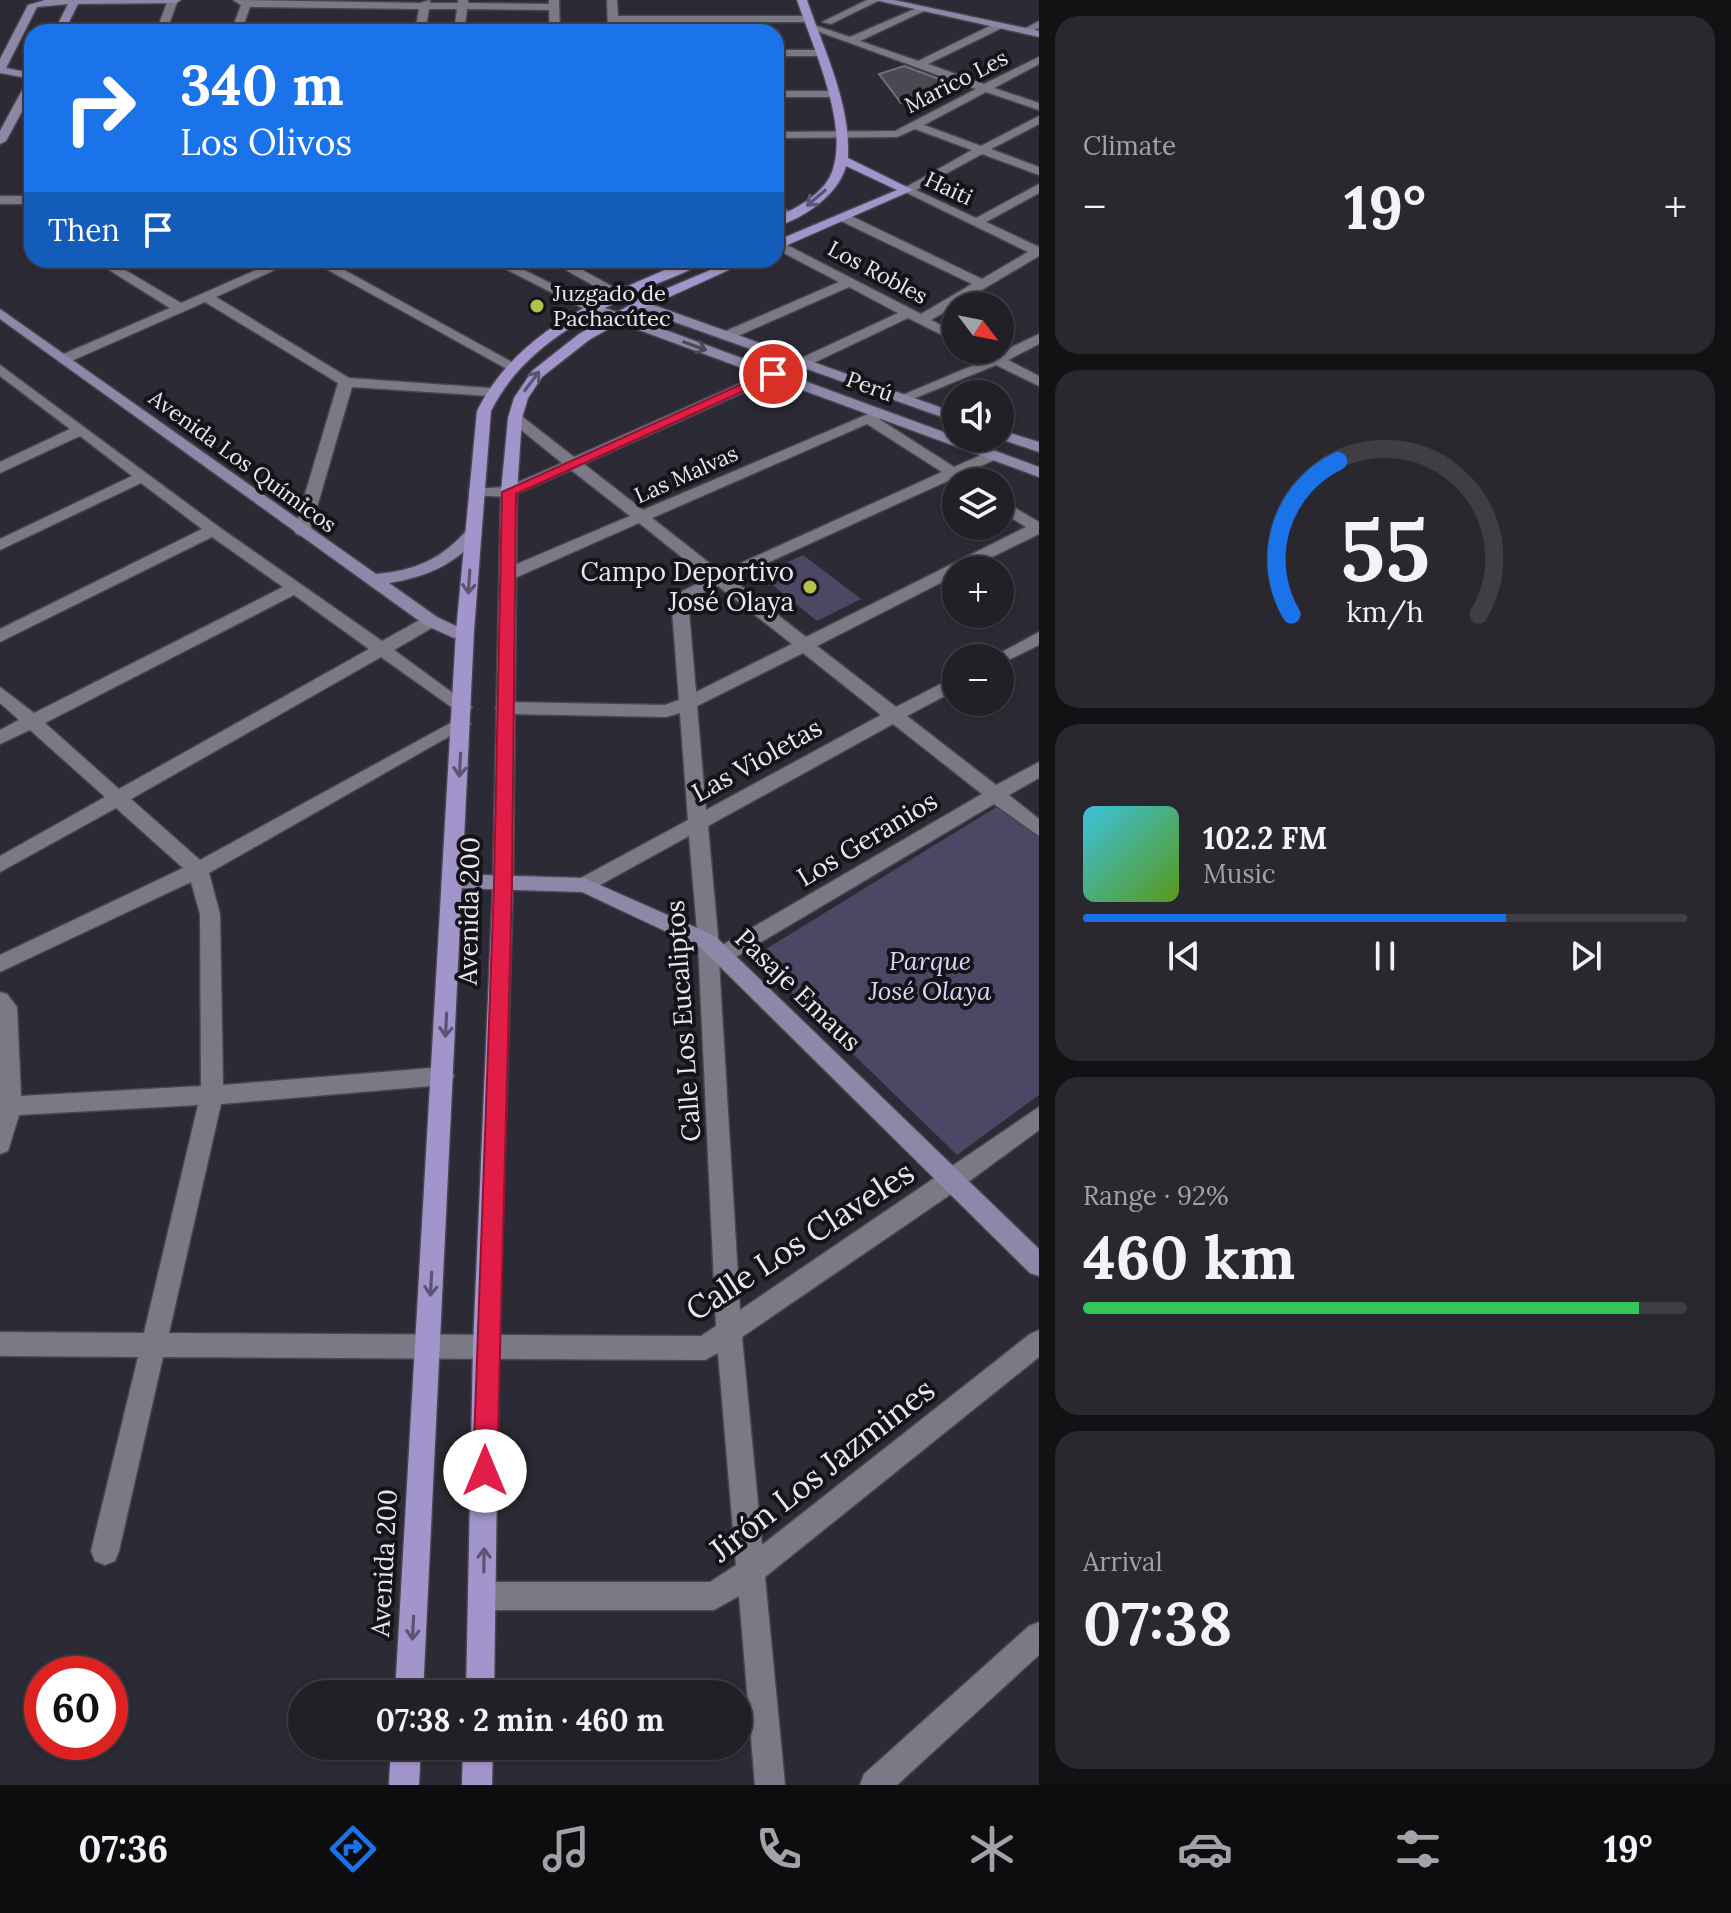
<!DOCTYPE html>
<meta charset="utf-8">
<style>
:root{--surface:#212027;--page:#29282f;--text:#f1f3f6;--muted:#a2a3a7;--line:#3e3e44;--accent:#1a73e8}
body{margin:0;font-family:Lora,serif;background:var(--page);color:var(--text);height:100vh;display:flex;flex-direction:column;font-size:30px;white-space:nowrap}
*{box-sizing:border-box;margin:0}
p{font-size:26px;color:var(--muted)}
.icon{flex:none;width:44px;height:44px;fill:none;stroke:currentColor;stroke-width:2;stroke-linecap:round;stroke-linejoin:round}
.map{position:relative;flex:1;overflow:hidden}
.sheet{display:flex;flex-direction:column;gap:16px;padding:16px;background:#121215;width:692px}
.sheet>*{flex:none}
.hud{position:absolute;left:24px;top:24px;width:760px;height:244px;border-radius:24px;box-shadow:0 2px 6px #0004,0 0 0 2px var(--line);background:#1a73e8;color:#fff;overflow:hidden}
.needle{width:52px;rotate:122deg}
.fabs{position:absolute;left:942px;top:292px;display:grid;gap:16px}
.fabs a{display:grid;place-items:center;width:72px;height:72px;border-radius:50%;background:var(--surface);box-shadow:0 2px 6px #0004,0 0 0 2px var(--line);font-size:40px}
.speed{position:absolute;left:24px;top:1656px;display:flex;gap:16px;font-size:40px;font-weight:700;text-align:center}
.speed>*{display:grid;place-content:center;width:104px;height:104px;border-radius:50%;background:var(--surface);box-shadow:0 2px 6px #0004,0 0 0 2px var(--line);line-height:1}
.speed .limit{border:12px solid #d22;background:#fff;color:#111}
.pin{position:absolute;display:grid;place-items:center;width:68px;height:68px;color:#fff;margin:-34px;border:4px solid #fff;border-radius:50%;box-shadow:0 2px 8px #0007}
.me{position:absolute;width:88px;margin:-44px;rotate:0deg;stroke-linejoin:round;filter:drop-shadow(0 0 6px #0008)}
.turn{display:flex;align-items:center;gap:28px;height:168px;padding:0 24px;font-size:36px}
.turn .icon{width:104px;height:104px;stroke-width:2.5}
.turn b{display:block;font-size:56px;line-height:68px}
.then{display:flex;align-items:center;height:76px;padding:0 24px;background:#0003;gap:16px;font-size:30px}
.big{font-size:60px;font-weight:700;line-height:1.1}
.sheet .card{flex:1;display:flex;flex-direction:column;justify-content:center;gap:12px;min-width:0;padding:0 28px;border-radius:24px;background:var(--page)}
.sheet .dial{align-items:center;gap:0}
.dial svg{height:208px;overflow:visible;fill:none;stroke:var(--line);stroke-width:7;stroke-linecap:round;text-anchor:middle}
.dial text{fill:var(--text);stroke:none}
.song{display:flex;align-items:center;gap:24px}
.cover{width:96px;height:96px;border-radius:12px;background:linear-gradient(135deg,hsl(190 70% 55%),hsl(90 70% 35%))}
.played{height:8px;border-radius:4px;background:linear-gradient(90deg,var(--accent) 70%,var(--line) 70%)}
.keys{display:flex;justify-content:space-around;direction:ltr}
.heat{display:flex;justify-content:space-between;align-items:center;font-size:44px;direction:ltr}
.charge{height:12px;border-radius:6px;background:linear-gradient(90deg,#34c759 92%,var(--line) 0)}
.trip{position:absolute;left:288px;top:1680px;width:464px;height:80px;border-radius:40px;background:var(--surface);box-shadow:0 2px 6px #0004,0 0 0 2px var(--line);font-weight:700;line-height:80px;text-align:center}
.menu{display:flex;height:128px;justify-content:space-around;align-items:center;background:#0d0d10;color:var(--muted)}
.menu .icon{width:56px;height:56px}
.menu .on{color:var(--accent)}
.menu b{font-size:36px;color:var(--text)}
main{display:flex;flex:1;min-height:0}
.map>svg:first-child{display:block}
.green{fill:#4e4665}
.building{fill:#4a4853;stroke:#706e7a;stroke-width:2}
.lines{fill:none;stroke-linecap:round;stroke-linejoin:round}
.street-casing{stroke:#47454f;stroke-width:3}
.secondary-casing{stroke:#47454f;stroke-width:3}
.primary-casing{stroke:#47454f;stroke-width:3}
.street{fill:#7c7986;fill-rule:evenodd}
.secondary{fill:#8f87a8;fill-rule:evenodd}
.primary{fill:#a295cb;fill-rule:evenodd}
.oneway{stroke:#5b5472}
.oneway2{stroke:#4b4759}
.route{fill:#e11d48;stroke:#92132f;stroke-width:2}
.poi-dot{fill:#b4c24a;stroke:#141318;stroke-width:3}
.labels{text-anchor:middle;stroke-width:8;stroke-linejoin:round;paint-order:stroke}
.far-street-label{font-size:22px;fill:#eae8ef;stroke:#141318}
.far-poi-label{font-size:22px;fill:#eae8ef;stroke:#141318;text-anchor:start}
.poi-label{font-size:26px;fill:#eae8ef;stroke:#141318;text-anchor:end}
.street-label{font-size:26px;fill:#eae8ef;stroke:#141318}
.park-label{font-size:26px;font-style:italic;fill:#ddd5f9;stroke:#141318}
.near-street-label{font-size:32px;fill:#eae8ef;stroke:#141318}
</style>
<main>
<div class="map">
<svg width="1039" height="1785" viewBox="0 0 1039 1785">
<rect width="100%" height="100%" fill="#2c2a34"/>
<g class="green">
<polygon points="803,555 861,599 817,621 760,575"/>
<polygon points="998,806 1039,837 1039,1095 957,1155 753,957"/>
</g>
<polygon class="building" points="904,66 947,82 936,86 945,91 901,103 879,74"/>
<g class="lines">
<defs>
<g id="street">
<polygon points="168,0 178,0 166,32 156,32"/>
<polygon points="233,0 420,3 430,0 430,3 458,3 458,0 468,0 468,3 549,4 549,0 559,0 560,32 550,32 549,10 467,9 464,32 454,32 457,9 429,9 425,32 415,32 419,9 250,7 241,32 231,32 241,5"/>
<polygon points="607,0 617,0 618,16 808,16 813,19 808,22 618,22 618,32 608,32"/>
<polygon points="867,0 880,0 831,24 822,22"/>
<polygon points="917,8 926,10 860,41 918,61 994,24 1002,24 1002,28 928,64 984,84 1039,57 1039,64 994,88 1039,103 1039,110 986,92 924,125 981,146 1039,116 1039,124 991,149 1039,167 1039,175 982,154 916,190 976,218 1039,184 1039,193 986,222 1039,247 1039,256 931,320 956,333 956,342 908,318 807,366 797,366 797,360 898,313 849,287 731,339 721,339 721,333 839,282 776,249 779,241 921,314 972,284 841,221 841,215 849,215 982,279 1028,252 901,190 972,150 915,129 897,137 776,138 776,132 895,131 976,89 806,27 811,24 850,37"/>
<polygon points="1039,21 1039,28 1025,34 1020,31"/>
<polygon points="776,50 819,50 824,53 819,56 776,56"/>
<polygon points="776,91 832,91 838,94 832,97 776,97"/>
<rect x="0" y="196" width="32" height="8"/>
<polygon points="776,206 794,213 796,216 790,220 776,215"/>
<polygon points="93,260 108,260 181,303 279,260 296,260 216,297 349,378 490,388 497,392 490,396 352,387 310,531 302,536 296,534 294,531 338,383 205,302 69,362 59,362 59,356 170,308"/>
<polygon points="310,260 326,260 519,366 507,369"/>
<polygon points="488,260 504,260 602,309 590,312"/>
<polygon points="548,260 564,260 628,295 616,298"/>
<polygon points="1039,334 1039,344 1008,360 1039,376 1039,386 996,365 905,402 893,399 986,360 971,350 989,350 997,354"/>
<path d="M0,365L219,527L382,641L425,617H437V625L394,650L472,707L469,711H457L381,657L131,799L200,860L456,720L462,718L471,724L209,873L220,914L223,1085L443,1067L451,1070L454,1076L451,1082L443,1085L221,1104L169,1333L701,1336L716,1326L698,942L689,836L591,890H577L574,885L577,880L688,820L680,713L666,717L504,714L495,708L504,702L665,705L679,700L671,597L708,578L639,523L515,578H503V570L630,516L571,470L509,497L469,495V489L507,487L562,463L510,421V415H520L574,457L768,371H778V377L584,464L643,510L880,409L887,413L879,419L954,467L988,452H998V458L964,474L975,482L952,479L732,579L806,637L1026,527L1000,511V499L1039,522V534L966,570H956V575L817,646L896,707L956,676V690L907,716L996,785L1039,762V778L1009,795L1039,819V836L994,804L729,961L719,962L740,1310L1039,1107V1130L960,1188L742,1337L762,1545L1030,1334L1039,1330V1357L765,1577L785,1785H755L739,1596L714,1610H483L473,1606L469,1596L473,1586L483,1582H710L736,1565L718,1353L705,1360L163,1357L119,1551L115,1561L105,1565L95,1561L91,1551L138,1357L0,1356V1332L144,1333L198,1105L19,1115L8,1151L0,1154V992L7,994L17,1007L21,1096L201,1086L200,914L191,882L0,972V955L183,868L116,808L0,872V856L105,797L30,730L0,744V730L19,720L0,703V687L34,713L283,587L212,537L0,642V629L202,529L141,483L0,550V539L132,476L80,436L0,473V462L70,429L0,376ZM867,424L942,472L721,572L652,518ZM718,586L792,644L696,692L688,600ZM294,595L369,649L119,789L45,723ZM803,653L881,715L706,810L697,706ZM893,724L982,794L719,947L708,826Z"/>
<polygon points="1039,632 1039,645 1000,664 1000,658 991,658"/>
<polygon points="1039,1622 1039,1655 897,1785 860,1785 864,1774 1029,1626"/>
</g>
<g id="secondary">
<polygon points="45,0 181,0 176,3 78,4 64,32 54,32 68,4 37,7 6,68 32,73 32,79 0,73 0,59 28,5"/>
<polygon points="875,0 894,0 1039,31 1039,37"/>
<polygon points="32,80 32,93 6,141 0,144 0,131 26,83"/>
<polygon points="616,292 626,292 645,302 956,413 956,422 635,308 616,298"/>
<polygon points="590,306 600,306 1039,467 1039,477 590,312"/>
<path d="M0,309L376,574C414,571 442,559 467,530H479L481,533C458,564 426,577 389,583L437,617L456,626L471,627L474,631L471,635L454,638L425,625L0,319Z"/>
<polygon points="1000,430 1039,442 1039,452 997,438 1000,438"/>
<polygon points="453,874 584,878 715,936 1039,1249 1039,1276 1030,1273 701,948 582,892 453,888 443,881"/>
</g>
<g id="primary">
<path d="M797,0H807C824,50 851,104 848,158L913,190L776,250V241L897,190L846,166C838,196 803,218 776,227V218C796,208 823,195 832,172C850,126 812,45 797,0Z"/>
<path d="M688,260H705C691,272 667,279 649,287C587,315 523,347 491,411L474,631L423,1694H395L456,631L477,411C518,328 607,295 688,260Z"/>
<polygon points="734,260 751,260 645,308 589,340 542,377 528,398 522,418 517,492 513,883 499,1346 494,1694 466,1694 473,1346 493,883 501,492 508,418 514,398 532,371 579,334 635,302"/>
<polygon points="391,1746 421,1746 419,1785 389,1785"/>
<polygon points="463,1746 493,1746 492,1785 462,1785"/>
</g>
</defs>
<use href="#street" class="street-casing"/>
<use href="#secondary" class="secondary-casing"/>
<use href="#primary" class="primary-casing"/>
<use href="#street" class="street"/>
<use href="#secondary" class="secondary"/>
<use href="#primary" class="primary"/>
</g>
<defs><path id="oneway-shaft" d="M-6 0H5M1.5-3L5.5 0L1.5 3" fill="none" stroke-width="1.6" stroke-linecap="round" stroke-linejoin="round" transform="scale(2)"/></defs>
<g class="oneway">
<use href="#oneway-shaft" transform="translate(816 198) rotate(140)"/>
<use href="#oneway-shaft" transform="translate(532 381) rotate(-53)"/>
<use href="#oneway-shaft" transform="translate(469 582) rotate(94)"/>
<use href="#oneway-shaft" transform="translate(460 765) rotate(93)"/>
<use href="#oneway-shaft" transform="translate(446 1025) rotate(93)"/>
<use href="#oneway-shaft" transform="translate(431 1284) rotate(93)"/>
<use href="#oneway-shaft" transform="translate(484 1560) rotate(-89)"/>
<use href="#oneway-shaft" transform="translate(413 1628) rotate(93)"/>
</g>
<use class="oneway2" href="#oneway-shaft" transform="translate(695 346) rotate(20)"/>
<polygon class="route" points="773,370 777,371 777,376 516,494 512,883 497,1471 493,1479 485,1483 476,1479 473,1471 494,883 502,492"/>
<g class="poi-dot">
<circle cx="537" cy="306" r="8"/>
<circle cx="810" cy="587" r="8"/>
</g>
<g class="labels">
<g class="far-street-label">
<text transform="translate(956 81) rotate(-27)" y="8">Marico Les</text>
<text transform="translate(949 188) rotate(25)" y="8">Haiti</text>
<text transform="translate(878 272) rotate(28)" y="8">Los Robles</text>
<text transform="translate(870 386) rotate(20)" y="8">Perú</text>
<text transform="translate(243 461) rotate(36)" y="8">Avenida Los Químicos</text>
<text transform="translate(686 474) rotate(-24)" y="8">Las Malvas</text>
</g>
<g class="far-poi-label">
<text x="553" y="301">Juzgado de<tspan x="553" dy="25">Pachacútec</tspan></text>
</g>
<g class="poi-label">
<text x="794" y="581">Campo Deportivo<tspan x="794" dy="30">José Olaya</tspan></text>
</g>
<g class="street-label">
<text transform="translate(757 760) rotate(-29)" y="9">Las Violetas</text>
<text transform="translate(867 839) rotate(-31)" y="9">Los Geranios</text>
<text transform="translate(469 911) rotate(-89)" y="9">Avenida 200</text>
<text transform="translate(798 990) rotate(44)" y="9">Pasaje Emaus</text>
<text transform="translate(683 1021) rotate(-94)" y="9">Calle Los Eucaliptos</text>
<text transform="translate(384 1563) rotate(-87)" y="9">Avenida 200</text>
</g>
<g class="park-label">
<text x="930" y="970">Parque<tspan x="930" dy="30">José Olaya</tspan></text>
</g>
<g class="near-street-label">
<text transform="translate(800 1241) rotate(-33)" y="11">Calle Los Claveles</text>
<text transform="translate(822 1470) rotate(-38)" y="11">Jirón Los Jazmines</text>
</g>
</g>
</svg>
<div class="fabs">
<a><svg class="needle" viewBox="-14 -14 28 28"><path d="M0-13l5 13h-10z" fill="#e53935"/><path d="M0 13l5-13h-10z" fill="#a2a3a7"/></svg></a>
<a><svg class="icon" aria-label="sound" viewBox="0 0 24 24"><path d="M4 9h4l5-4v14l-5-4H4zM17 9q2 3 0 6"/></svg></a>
<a><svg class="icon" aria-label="layers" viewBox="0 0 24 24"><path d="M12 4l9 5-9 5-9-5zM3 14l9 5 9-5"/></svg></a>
<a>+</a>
<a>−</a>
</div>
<div class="speed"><div class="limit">60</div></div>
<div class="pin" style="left:773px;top:374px;background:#d93025"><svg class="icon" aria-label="arrive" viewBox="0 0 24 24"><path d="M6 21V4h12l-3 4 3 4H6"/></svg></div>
<svg class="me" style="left:485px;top:1471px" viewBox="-20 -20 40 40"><circle r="19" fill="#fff"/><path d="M0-13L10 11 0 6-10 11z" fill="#e11d48"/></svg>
<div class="trip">07:38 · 2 min · 460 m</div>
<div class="hud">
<div class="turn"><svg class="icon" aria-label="right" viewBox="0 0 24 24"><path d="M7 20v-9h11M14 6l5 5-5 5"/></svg><div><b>340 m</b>Los Olivos</div></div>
<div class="then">Then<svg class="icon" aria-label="arrive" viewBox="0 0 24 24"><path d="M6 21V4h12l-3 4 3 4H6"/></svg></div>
</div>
</div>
<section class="sheet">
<div class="card"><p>Climate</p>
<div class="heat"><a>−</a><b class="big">19°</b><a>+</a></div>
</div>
<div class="card dial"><svg viewBox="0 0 100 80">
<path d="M14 69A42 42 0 1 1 86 69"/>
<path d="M14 69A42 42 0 0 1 32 10" stroke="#1a73e8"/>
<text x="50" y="56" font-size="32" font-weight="700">55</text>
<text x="50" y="72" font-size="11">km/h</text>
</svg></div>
<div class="card">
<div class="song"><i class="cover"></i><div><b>102.2 FM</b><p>Music</p></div></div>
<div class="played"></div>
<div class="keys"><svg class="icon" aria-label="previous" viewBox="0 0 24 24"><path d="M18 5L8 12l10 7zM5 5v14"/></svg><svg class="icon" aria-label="pause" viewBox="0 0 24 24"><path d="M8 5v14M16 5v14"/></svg><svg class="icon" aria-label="next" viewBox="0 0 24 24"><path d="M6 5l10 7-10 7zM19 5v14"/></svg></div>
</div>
<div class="card"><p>Range · 92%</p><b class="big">460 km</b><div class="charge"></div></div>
<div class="card"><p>Arrival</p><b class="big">07:38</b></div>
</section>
</main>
<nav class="menu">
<b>07:36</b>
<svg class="icon on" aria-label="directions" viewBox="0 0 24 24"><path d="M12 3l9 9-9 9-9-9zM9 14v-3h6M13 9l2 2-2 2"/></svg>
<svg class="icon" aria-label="music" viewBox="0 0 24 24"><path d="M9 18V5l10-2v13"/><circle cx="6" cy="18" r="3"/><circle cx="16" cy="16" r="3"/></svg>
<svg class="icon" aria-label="phone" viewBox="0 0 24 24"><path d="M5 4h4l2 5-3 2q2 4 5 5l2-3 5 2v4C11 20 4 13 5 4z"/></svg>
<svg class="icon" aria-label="climate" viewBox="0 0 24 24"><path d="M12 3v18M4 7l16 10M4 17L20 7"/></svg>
<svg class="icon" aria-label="car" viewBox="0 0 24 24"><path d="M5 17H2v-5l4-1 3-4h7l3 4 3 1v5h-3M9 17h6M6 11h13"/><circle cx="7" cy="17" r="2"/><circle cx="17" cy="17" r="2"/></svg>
<svg class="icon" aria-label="filters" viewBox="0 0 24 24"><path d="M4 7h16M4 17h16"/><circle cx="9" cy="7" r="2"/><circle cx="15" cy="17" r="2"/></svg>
<b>19°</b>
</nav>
